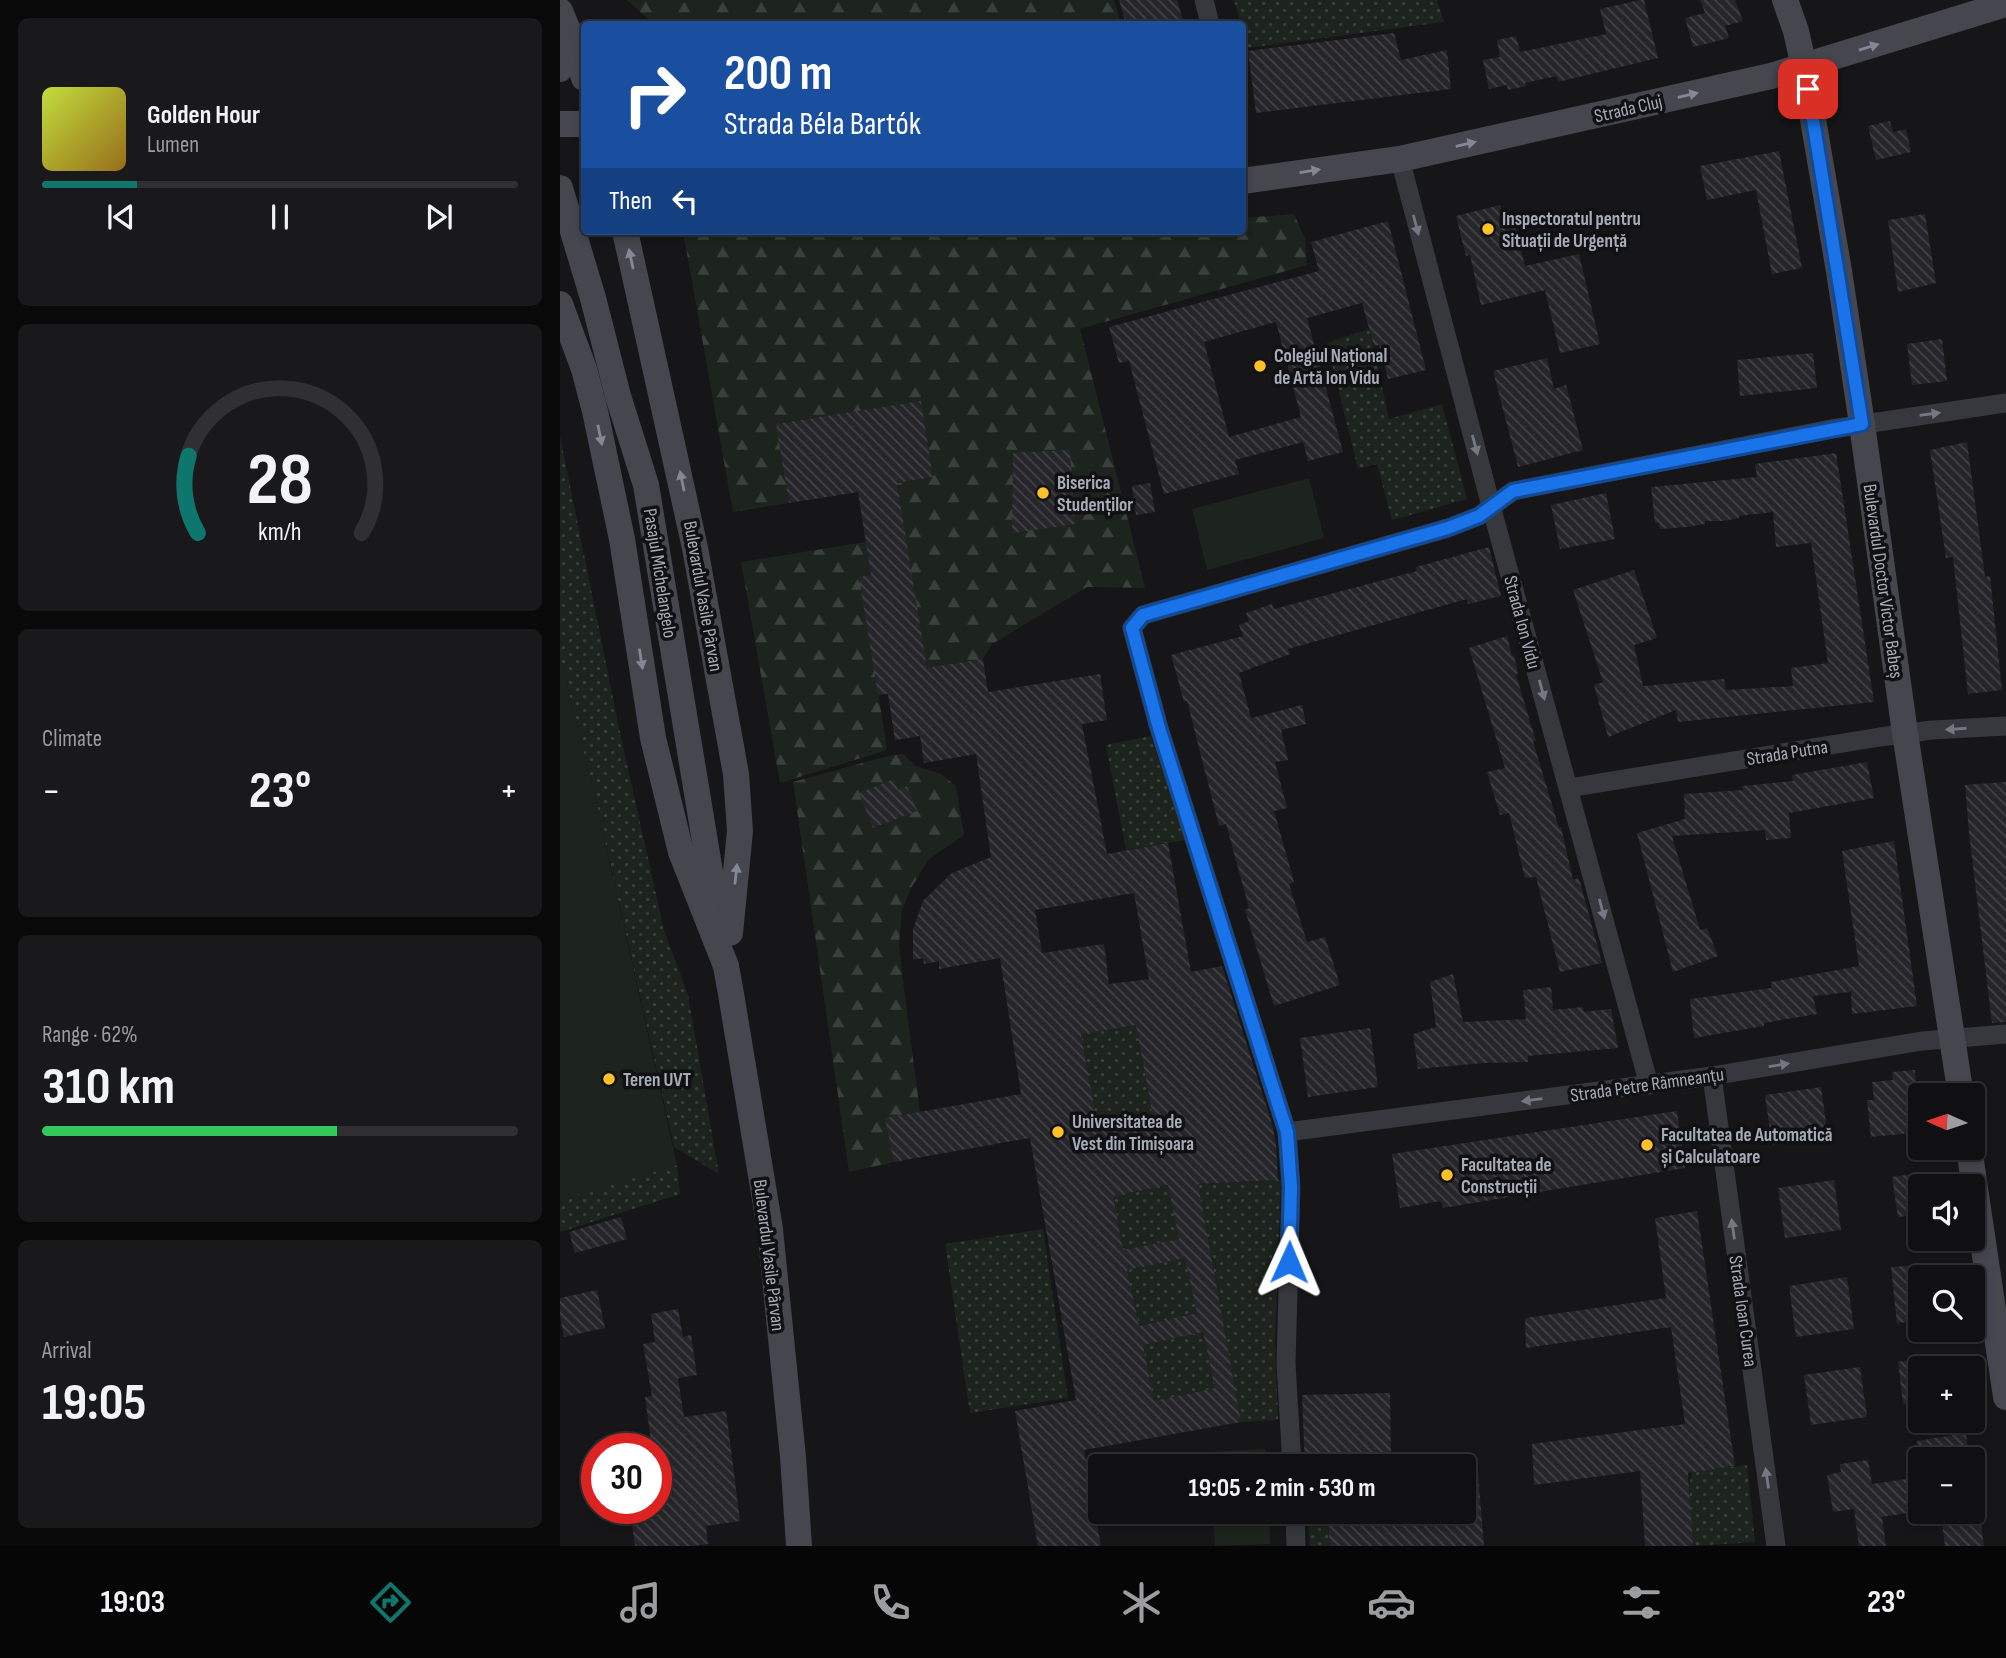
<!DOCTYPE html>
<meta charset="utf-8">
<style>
:root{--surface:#101012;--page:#19191b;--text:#f1f3f6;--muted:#9c9d9f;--line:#303032;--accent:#0f766e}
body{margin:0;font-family:"Sofia Sans Condensed",sans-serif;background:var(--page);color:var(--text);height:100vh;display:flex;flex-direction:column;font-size:26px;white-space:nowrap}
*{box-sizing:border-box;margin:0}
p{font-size:23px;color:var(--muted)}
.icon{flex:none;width:38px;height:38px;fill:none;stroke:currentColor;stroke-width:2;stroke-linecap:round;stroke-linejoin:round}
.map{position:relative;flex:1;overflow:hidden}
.drawer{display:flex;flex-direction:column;gap:18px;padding:18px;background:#09090a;width:560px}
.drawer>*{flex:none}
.guide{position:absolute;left:21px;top:21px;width:665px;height:214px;border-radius:7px;box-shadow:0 4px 10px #0003,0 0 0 2px var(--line);background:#1a4fa0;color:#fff;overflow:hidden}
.needle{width:46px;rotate:273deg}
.controls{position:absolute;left:1348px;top:1083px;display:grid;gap:14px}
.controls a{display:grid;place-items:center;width:77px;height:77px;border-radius:7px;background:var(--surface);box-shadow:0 4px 10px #0003,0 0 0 2px var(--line);font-size:35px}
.speed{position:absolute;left:21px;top:1433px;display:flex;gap:14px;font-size:35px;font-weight:700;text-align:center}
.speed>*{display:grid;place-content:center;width:91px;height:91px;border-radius:50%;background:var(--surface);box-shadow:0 4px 10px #0003,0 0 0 2px var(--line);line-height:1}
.speed .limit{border:10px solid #d22;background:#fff;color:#111}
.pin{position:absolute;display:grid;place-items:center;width:60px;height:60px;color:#fff;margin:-30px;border-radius:14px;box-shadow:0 4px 10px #0006}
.me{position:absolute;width:77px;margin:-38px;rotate:1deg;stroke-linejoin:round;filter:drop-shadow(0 0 5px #0008)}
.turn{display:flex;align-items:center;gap:24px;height:147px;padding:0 28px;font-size:32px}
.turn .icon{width:91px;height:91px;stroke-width:2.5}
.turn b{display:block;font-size:49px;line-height:60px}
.then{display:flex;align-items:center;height:66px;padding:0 28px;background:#0003;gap:14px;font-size:26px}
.big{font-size:52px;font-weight:700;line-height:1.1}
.drawer .tile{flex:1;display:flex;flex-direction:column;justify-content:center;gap:10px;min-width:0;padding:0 24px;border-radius:10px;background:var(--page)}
.drawer .dial{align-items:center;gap:0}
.dial svg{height:182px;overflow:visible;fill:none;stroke:var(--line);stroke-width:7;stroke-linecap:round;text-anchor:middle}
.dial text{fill:var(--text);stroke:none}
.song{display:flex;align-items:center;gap:21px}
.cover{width:84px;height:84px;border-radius:10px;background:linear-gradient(135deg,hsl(70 70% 55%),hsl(40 70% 35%))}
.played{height:7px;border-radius:4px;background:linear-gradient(90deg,var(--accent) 20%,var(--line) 20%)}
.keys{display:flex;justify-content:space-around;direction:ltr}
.heat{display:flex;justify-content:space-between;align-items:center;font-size:38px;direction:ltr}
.charge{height:10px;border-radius:5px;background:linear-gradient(90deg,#34c759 62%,var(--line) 0)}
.trip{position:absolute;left:528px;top:1454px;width:388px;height:70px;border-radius:7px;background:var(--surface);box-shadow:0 4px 10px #0003,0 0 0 2px var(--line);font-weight:700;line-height:70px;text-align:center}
.menu{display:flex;height:112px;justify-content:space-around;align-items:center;background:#060607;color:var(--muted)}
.menu .icon{width:49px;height:49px}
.menu .active{color:var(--accent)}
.menu b{font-size:32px;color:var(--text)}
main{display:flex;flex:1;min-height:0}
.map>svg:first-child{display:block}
.green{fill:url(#green-dots)}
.forest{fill:url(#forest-firs)}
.pitch{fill:#1c241d}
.building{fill:url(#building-back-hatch);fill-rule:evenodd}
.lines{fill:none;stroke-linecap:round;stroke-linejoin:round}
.street{stroke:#37383e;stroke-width:19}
.secondary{stroke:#45464e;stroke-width:26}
.oneway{fill:#858894}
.oneway2{fill:#757882}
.route-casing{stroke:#114b97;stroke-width:18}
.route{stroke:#1a73e8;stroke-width:12}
.poi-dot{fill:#ffc028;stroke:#111113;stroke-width:2.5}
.labels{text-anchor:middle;stroke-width:7;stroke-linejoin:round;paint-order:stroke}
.street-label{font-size:19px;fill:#a7acb9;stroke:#111113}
.poi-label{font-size:19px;font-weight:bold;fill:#a7acb9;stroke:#111113;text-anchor:start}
</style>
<main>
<section class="drawer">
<div class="tile">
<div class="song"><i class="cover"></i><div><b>Golden Hour</b><p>Lumen</p></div></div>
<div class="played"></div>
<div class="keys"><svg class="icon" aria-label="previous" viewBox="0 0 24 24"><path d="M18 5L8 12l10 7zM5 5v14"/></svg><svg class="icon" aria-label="pause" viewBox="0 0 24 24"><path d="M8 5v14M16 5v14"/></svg><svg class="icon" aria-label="next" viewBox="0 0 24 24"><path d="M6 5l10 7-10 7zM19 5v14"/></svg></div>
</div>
<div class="tile dial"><svg viewBox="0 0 100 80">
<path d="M14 69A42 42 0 1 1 86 69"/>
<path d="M14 69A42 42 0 0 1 10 35" stroke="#0f766e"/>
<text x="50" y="56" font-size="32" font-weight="700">28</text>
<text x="50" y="72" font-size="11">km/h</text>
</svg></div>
<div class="tile"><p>Climate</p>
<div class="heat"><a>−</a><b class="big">23°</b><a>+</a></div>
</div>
<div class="tile"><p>Range · 62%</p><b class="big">310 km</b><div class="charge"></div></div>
<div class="tile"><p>Arrival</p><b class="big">19:05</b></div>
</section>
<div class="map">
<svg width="1446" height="1546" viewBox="0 0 1446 1546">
<defs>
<pattern id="green-dots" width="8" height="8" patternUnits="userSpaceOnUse" patternTransform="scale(1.75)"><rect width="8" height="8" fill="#1c241d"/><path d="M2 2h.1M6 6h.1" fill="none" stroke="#3a413c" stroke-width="1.8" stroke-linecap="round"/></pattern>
<pattern id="forest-firs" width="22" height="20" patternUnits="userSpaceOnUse" patternTransform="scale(1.75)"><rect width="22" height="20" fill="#1c241d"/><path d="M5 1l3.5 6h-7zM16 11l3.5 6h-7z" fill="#3a413c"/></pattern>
<pattern id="building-back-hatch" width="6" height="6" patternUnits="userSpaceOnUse" patternTransform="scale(1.75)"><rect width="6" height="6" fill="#26262a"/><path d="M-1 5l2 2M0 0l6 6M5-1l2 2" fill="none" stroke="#434347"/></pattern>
</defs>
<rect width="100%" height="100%" fill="#161618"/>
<g class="green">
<polygon points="674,0 877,0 884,22 687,48 682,24 681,24"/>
<polygon points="809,329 829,419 882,404 907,499 832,520 817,464 798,469 767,343"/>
<polygon points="0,436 60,733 104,930 128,995 159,1174 114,1147 36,801 0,657"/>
<polygon points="591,736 625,840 566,850 546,745"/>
<polygon points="576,1025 593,1117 538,1128 521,1034"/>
<polygon points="117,1165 120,1194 0,1232 0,1188 3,1198"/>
<polygon points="721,1180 715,1342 718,1420 681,1422 638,1184"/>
<polygon points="608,1185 619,1239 563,1250 553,1196"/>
<polygon points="483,1229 508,1398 410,1413 385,1244"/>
<polygon points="625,1258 637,1313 579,1326 567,1270"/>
<polygon points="643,1332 655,1388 594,1401 583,1345"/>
<polygon points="1187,1465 1195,1542 1133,1546 1129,1487 1132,1472"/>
<polygon points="747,1512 767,1512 770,1546 750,1546"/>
</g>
<g class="forest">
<polygon points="67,0 554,0 561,24 94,24"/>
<polygon points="734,214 745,239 747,265 520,329 585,588 527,587 432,644 423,659 371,694 337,483 373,477 361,401 217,424 229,503 173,512 123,231 682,231 683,218"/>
<polygon points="306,542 311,575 300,577 327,750 220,783 181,562"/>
<polygon points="343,754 356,766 381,774 396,786 404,835 369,859 351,888 342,910 339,943 342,973 360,1112 326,1119 334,1162 289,1172 233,782 328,756"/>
</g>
<g class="pitch">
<polygon points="749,478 764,538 647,570 632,509"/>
<polygon points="0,657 36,801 117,1165 3,1199 0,1188"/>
<polygon points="705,1449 706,1466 650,1466 649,1452"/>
<polygon points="653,1512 709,1512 710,1544 655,1546"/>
</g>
<g class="building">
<polygon points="559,0 617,0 624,24 566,24"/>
<polygon points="1080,0 1084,0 1098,58 998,82 997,76 965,83 966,86 948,90 947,85 929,89 923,60 940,57 937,40 956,36 960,52 1046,34 1040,9"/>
<polygon points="1140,0 1175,0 1183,21 1165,26 1169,38 1133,47 1125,18 1145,13"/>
<polygon points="834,33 841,60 887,50 891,89 696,113 688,51"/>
<polygon points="1330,121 1333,132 1346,129 1351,152 1316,160 1308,126"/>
<polygon points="1219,151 1242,268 1212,274 1196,190 1147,200 1140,166"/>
<polygon points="940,205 942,214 952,212 965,266 1019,254 1040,344 1000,353 985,290 921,305 910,255 906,256 896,216"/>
<polygon points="1365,214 1376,283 1338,292 1328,220"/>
<path d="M828,221L866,370L828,379L819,345L814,346L802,303L747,318L783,452L748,461L743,442L675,460L679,474L604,494L569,361L559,363L549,327L759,271L751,242ZM716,322L741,417L669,437L644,342Z"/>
<polygon points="1382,339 1387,381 1352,385 1347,344"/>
<polygon points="1253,353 1257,388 1180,396 1177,360"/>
<polygon points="987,358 994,389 1006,385 1023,450 958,467 933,371"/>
<path d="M361,401L373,477L337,483L367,668L423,659L428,692L540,674L547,720L522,724L547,854L608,843L631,972L662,966L713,1127L716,1146L718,1180L638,1184L681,1422L524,1450L541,1546H478L455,1411L516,1400L470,1138L334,1162L325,1118L461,1094L440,958L379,969V961L364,964L363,958L353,960V930L363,901L392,873L431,857L416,754L364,763L360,736L335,740L328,694L318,695L299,577L311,575L298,492L229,503L216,424ZM574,893L589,979L549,984L544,944L482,953L475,910ZM576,1025L593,1117L538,1128L521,1034ZM608,1185L619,1239L563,1250L553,1196ZM625,1258L637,1313L579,1326L567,1270ZM643,1332L655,1388L594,1401L583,1345Z"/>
<polygon points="1407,442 1425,577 1430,576 1442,690 1408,694 1393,557 1386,558 1370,450"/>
<polygon points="510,450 515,524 452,533 453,453"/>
<polygon points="1276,453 1314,702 1118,722 1116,710 1048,737 1034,685 1043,682 1013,590 1074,570 1097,638 1074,645 1083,686 1164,679 1166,690 1233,686 1231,668 1268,663 1251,543 1216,547 1213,512 1179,516 1179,518 1163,521 1145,521 1145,524 1126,527 1100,529 1099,523 1095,523 1091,487 1197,477 1195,464"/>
<polygon points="590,483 595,512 576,515 572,486"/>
<polygon points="1046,493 1055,539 1000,549 991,505"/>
<polygon points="929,547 941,596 908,604 907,599 728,649 730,654 679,673 691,718 742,705 746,724 721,730 728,760 715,762 727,808 714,811 734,882 729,884 747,942 765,937 780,985 714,1006 685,910 689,908 666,824 659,826 627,701 624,702 611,655 683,636 679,625 689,621 686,613 712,604 714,609 857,571 856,567"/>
<polygon points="947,636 952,656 954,655 958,673 956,675 976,741 973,741 999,828 1001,827 1013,880 1019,878 1042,963 1000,972 976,877 965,878 949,813 940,815 927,772 945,768 909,648"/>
<polygon points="1307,762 1314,798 1229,813 1231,838 1206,840 1205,830 1112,836 1140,930 1147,928 1158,956 1113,972 1077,833 1125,819 1124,794 1183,790 1182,786 1233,781 1232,775"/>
<polygon points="334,779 338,790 347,786 357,811 313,828 299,793"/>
<polygon points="1446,782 1446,1022 1432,1023 1409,833 1405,785"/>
<polygon points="1334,841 1357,1006 1292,1014 1291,992 1253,996 1257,1014 1204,1023 1204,1026 1134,1038 1130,999 1211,988 1211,982 1299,966 1282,851"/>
<polygon points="893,974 903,1022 966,1019 963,990 991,987 993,1010 1023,1007 1024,1012 1051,1009 1058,1048 968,1056 968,1062 924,1063 858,1069 853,1034 876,1027 870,982"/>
<polygon points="810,1028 818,1087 748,1097 740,1038"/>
<polygon points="1355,1070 1360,1132 1311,1137 1307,1100 1314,1100 1312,1082 1333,1080 1332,1072"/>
<polygon points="1261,1087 1268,1137 1212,1145 1205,1095"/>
<polygon points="1117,1111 1125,1168 883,1208 881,1201 840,1208 832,1154"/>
<polygon points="1360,1173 1360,1214 1338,1217 1332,1177"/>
<polygon points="1274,1180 1281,1230 1225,1238 1218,1188"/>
<polygon points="1137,1211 1175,1466 1128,1473 1133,1546 1085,1546 1080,1471 974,1485 972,1444 1125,1424 1111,1327 966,1348 965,1318 1106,1298 1095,1218"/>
<polygon points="61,1217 67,1239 15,1253 9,1232"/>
<polygon points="1360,1265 1360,1321 1337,1323 1331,1267"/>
<polygon points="1287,1277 1294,1329 1236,1337 1229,1286"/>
<polygon points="37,1290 45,1328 4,1337 0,1316 0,1298"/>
<polygon points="118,1309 123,1337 131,1335 137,1375 118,1378 124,1417 166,1411 180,1521 146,1526 148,1544 134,1546 75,1546 70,1508 96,1508 96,1449 92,1449 85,1397 92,1396 83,1344 95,1342 91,1314"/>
<polygon points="1360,1359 1360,1402 1343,1404 1338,1362"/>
<polygon points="1300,1367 1307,1417 1251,1425 1244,1375"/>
<polygon points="830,1393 831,1466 745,1466 742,1395"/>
<polygon points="1406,1433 1410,1460 1359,1460 1357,1441"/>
<polygon points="1308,1460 1312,1484 1360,1477 1360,1511 1322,1517 1326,1546 1299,1546 1294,1509 1273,1512 1267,1475 1281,1472 1280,1464"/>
<polygon points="918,1472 924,1546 770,1546 767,1512 905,1512 905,1473"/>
<polygon points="1419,1509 1424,1546 1385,1546 1381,1514 1412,1512 1412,1510"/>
</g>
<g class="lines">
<g class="street">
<polyline points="644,0 650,24"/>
<polyline points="840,159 931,506 1089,1085"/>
<polyline points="1009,788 1320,737 1372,730 1446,726"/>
<polyline points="1152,1076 1216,1546"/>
<polyline points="727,1132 1152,1076 1362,1041 1446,1034"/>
<polyline points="732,1466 726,1363 731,1187 727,1132 599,728 572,628 583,615 888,528 919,516 953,491 1271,429 1446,403"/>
<polyline points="735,1512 736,1546"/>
</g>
<g class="secondary">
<polyline points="1225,0 1236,31 1244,67 1279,271 1302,424 1345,733 1401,1096"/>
<polyline points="0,11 18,55 24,78"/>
<polyline points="0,69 7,48 10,32"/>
<polyline points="0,124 24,124"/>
<polyline points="682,181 840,159 1211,76 1446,4"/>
<polyline points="0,188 33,298 58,396 86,485 157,914"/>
<polyline points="65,231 135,548 176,774 180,831 170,933"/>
<polyline points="0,304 24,369 35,411 62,539 93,738 121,852 166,966 171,994 210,1229 233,1457 239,1546"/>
<polyline points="1409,1148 1446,1397"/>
</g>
</g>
<defs><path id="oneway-solid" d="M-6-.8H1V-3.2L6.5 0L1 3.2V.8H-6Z" transform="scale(1.75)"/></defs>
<g class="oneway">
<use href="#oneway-solid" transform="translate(1309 47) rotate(-17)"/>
<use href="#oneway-solid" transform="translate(1128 95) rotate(-13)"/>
<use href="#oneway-solid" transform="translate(906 144) rotate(-13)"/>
<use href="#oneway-solid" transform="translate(750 171) rotate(-9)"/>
<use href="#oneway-solid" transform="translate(71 259) rotate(-102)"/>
<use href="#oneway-solid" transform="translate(40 435) rotate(78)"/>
<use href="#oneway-solid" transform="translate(122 481) rotate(-102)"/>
<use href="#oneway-solid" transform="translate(81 659) rotate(81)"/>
<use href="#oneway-solid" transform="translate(176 874) rotate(-84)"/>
</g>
<g class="oneway2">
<use href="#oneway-solid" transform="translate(856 225) rotate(75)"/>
<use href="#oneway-solid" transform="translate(1370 414) rotate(-8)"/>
<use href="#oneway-solid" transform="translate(915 445) rotate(75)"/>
<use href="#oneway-solid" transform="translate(982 690) rotate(75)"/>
<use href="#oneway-solid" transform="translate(1396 729) rotate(176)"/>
<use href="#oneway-solid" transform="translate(1042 909) rotate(75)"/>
<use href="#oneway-solid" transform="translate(1219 1065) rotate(-9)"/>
<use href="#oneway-solid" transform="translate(972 1100) rotate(173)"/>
<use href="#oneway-solid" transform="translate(1173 1229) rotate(-98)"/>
<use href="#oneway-solid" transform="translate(1207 1478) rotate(-98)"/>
</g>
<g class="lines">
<defs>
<polyline id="route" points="729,1262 731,1187 727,1132 599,728 572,628 583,615 888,528 919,516 953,491 1302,424 1248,89"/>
</defs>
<use href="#route" class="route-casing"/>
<use href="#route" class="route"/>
</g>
<g class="poi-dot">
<circle cx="928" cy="229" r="7"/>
<circle cx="700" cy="366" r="7"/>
<circle cx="483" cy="493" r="7"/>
<circle cx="49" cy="1079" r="7"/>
<circle cx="498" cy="1132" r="7"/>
<circle cx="1087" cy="1145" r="7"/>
<circle cx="887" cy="1175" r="7"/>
</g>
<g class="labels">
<g class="street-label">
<text transform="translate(1068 108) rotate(-13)" y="7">Strada Cluj</text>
<text transform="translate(101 573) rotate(81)" y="7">Pasajul Michelangelo</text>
<text transform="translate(1324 581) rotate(82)" y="7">Bulevardul Doctor Victor Babeș</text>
<text transform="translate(144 596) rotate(80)" y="7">Bulevardul Vasile Pârvan</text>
<text transform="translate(963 622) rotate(75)" y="7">Strada Ion Vidu</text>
<text transform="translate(1227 752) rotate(-9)" y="7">Strada Putna</text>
<text transform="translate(1087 1084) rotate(-8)" y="7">Strada Petre Râmneanțu</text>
<text transform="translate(210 1255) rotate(83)" y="7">Bulevardul Vasile Pârvan</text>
<text transform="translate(1184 1311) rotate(82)" y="7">Strada Ioan Curea</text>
</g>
<g class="poi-label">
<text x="942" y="225">Inspectoratul pentru<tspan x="942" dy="22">Situații de Urgență</tspan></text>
<text x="714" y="362">Colegiul Național<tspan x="714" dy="22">de Artă Ion Vidu</tspan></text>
<text x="497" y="489">Biserica<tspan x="497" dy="22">Studenților</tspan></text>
<text x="63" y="1086">Teren UVT</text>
<text x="512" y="1128">Universitatea de<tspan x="512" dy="22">Vest din Timișoara</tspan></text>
<text x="1101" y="1141">Facultatea de Automatică<tspan x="1101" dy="22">și Calculatoare</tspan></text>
<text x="901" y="1171">Facultatea de<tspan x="901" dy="22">Construcții</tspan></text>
</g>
</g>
</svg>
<div class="controls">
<a><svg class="needle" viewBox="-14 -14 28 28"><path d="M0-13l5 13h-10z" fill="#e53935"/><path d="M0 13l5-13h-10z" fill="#9c9d9f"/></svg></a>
<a><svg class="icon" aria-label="sound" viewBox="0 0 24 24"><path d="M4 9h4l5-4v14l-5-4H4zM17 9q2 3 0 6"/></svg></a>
<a><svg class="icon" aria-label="search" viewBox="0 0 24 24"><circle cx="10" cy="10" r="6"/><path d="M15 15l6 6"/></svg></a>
<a>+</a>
<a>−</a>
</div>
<div class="speed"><div class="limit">30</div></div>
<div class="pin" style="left:1248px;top:89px;background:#d93025"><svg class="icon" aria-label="arrive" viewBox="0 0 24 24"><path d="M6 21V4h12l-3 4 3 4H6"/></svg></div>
<svg class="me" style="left:729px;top:1262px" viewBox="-20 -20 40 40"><path d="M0-17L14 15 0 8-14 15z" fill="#1a73e8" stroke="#fff" stroke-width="4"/></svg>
<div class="trip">19:05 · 2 min · 530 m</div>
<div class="guide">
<div class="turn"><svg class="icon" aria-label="right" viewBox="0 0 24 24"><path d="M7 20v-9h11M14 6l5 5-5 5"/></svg><div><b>200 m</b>Strada Béla Bartók</div></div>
<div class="then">Then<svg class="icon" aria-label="left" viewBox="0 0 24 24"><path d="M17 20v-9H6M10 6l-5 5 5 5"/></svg></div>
</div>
</div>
</main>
<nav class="menu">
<b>19:03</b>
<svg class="icon active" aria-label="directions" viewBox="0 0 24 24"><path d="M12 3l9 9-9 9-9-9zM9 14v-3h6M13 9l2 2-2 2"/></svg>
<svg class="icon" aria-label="music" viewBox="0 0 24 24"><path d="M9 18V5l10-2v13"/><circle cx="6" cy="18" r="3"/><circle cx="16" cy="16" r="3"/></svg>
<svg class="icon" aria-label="phone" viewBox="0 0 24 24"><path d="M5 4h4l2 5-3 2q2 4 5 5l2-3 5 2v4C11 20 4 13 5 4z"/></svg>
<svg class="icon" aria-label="climate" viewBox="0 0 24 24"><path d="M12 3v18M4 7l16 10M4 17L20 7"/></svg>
<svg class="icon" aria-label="car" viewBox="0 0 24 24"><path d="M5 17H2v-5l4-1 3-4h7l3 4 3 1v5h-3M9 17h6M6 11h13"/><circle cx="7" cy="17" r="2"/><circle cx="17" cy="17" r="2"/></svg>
<svg class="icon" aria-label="filters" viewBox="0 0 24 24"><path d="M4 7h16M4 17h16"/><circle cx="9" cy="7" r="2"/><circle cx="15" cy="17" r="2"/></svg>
<b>23°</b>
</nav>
